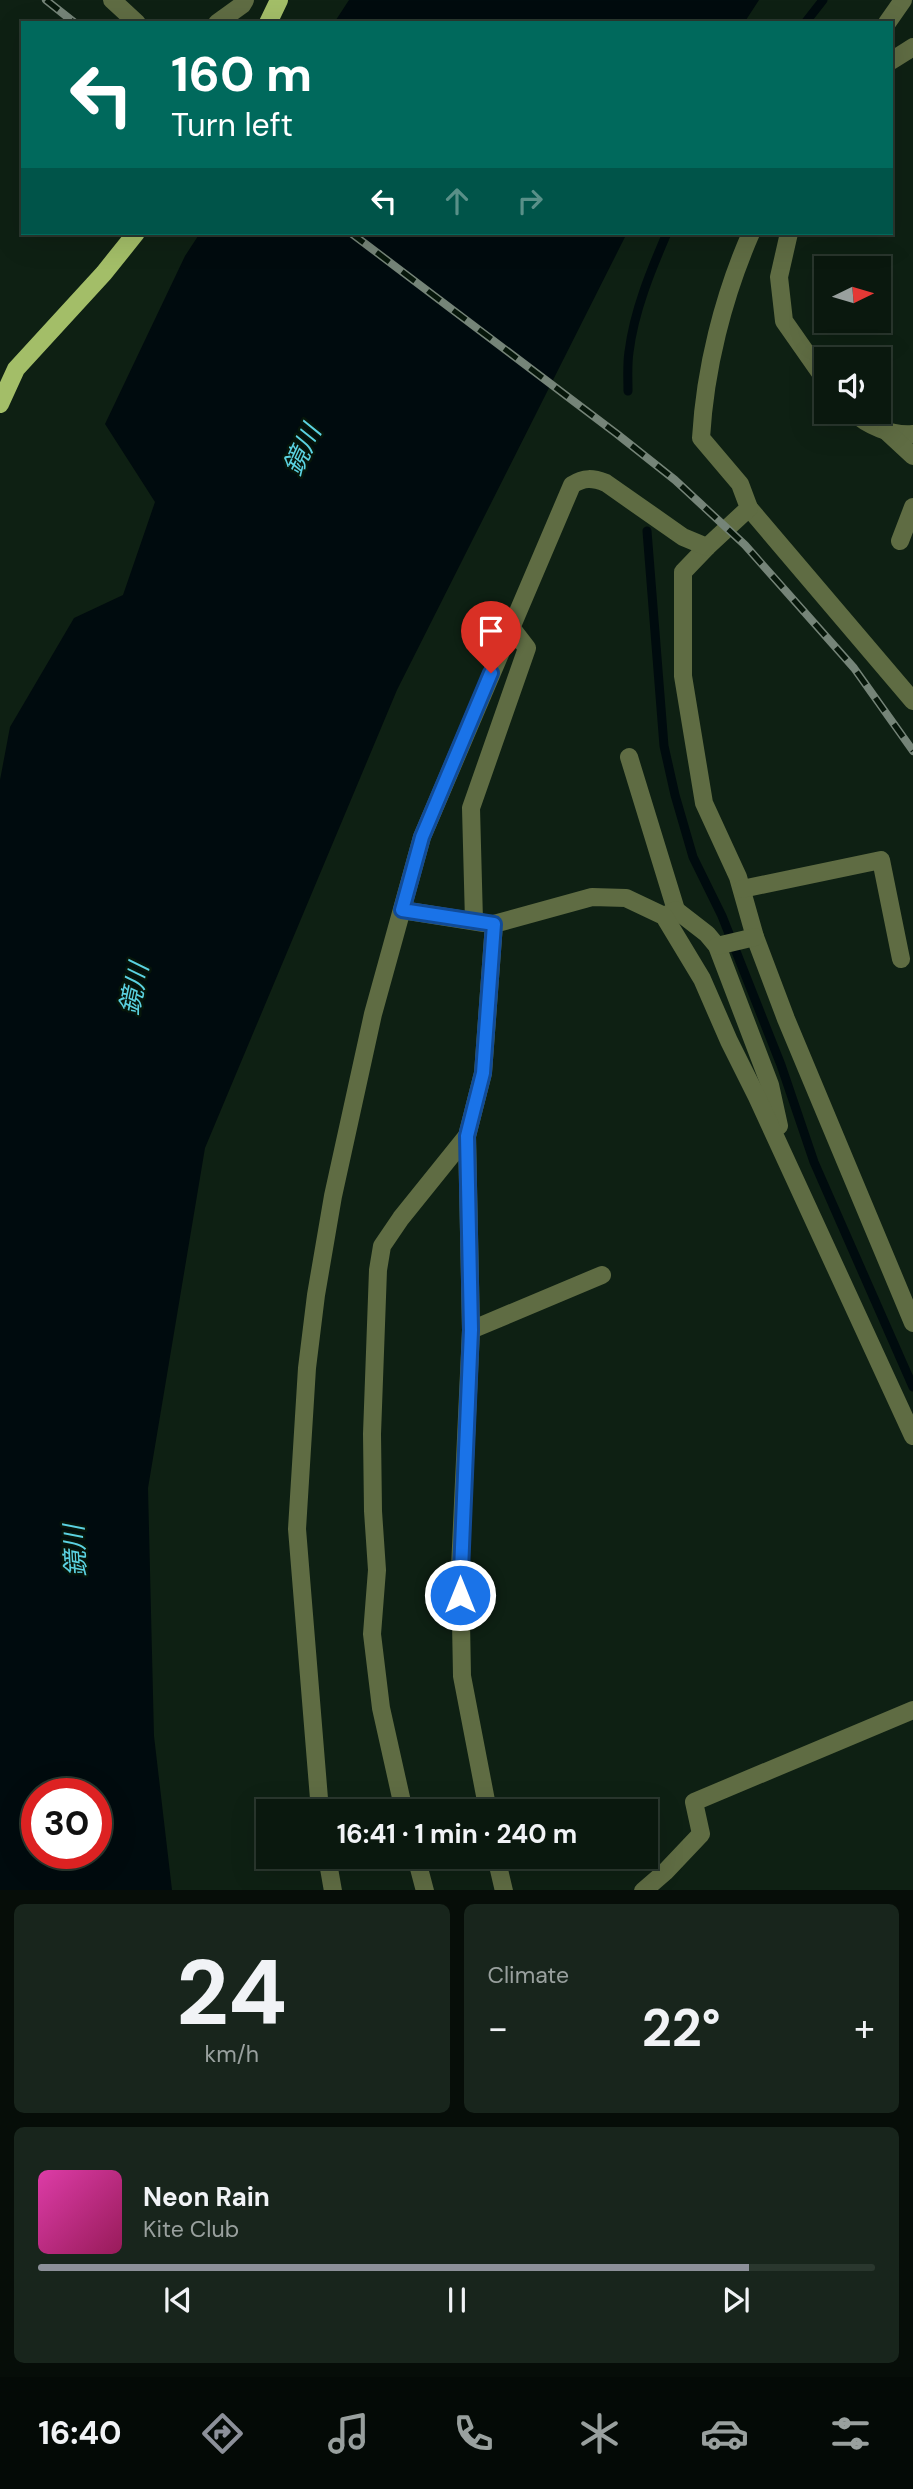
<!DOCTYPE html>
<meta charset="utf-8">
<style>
:root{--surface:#0a180e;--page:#18251c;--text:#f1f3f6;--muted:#99a09e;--line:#2a372e;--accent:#8c9099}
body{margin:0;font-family:"DM Sans","Noto Sans JP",sans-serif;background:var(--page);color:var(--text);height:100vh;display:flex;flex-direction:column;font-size:26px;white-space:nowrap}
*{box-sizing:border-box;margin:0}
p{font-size:23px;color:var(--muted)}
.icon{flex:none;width:38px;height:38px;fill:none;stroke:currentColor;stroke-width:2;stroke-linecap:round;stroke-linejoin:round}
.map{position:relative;height:1890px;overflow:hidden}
.panel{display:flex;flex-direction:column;gap:14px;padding:14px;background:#060d08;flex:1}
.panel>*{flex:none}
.guide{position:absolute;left:21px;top:21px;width:872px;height:214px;border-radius:0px;box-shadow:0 7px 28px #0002,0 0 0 2px var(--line);background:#00695c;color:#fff;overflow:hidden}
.needle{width:46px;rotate:85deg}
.fabs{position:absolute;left:814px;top:256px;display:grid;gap:14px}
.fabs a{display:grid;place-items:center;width:77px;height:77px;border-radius:0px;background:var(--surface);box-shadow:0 7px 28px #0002,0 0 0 2px var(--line);font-size:35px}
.speed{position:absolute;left:21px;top:1778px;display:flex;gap:14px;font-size:35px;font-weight:700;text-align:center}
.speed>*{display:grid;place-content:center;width:91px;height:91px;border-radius:50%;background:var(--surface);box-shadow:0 7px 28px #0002,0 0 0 2px var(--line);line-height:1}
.speed .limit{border:10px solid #d22;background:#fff;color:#111}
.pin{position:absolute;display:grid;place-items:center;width:60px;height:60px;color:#fff;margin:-72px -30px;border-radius:50% 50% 50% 0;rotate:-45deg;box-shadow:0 0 7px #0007}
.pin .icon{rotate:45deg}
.me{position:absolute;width:77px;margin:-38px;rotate:0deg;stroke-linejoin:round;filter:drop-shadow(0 0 5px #0008)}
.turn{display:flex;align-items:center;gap:24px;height:147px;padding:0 35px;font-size:32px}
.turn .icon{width:91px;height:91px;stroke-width:2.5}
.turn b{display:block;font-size:49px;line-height:60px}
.lanes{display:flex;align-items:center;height:66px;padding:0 35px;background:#0003;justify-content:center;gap:35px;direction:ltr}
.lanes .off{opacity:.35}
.big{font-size:52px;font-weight:700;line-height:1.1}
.panel .card{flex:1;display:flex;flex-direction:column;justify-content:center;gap:10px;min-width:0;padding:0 24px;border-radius:10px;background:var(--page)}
.panel .dial{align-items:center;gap:0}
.dial b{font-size:91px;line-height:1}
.song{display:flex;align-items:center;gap:21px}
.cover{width:84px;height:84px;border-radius:10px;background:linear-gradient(135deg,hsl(320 70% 55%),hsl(330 70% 35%))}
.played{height:7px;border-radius:4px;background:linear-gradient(90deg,var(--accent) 85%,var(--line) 85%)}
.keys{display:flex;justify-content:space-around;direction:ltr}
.heat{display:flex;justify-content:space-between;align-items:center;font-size:38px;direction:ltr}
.panel .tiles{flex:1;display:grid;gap:14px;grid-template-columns:1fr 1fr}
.card:last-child{grid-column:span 2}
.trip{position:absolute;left:256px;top:1799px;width:402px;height:70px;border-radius:0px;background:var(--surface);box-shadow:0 7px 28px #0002,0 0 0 2px var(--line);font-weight:700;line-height:70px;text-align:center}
.dock{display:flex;height:112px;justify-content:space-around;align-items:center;background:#040a06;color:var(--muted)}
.dock .icon{width:49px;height:49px}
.dock .selected{color:var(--accent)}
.dock b{font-size:32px;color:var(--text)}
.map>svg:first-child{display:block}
.water{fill:#000b0e;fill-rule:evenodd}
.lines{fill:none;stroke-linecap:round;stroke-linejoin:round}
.stream{stroke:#000b0e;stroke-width:9}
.minor{stroke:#5f6c43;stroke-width:18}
.major{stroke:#a3be68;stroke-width:18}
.rail-casing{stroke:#758478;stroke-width:8}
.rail{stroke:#06160a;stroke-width:5;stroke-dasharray:16;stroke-linecap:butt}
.route-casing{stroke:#114b97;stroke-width:18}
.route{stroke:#1a73e8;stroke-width:12}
.labels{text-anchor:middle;stroke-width:5;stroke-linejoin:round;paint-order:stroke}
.water-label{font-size:26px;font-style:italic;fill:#5bd2e1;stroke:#06160a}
</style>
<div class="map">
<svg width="913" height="1891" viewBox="0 0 913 1891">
<rect width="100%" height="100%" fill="#0e2013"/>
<g class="water">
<polygon points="349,0 759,0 744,23 334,23"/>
<path d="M200,233H627L397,690L205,1148L148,1488L154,1736L172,1890H0V780L10,727L74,618L123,595L155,502L105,424L185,256ZM37,1794H96V1853H37Z"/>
</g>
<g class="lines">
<g class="stream">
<polyline points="805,23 823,0"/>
<path d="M628,391C628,378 627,365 629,352C634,311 651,270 667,233"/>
<polyline points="647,531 664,746 675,795 693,857 722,916 781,1065 814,1162 913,1387"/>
</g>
<g class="minor">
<polyline points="112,0 137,23"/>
<polyline points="217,23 242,5 245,0"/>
<polyline points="887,23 903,0"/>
<polyline points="891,61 913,47"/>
<polyline points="789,233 779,277 784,321 826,381"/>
<path d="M852,411C867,426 892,436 913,434"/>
<polyline points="886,431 913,456"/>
<polyline points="749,508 913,701"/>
<polyline points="900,541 913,507"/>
<polyline points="707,547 683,572 683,676 704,803 738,877 755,937 786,1019 913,1323"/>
<polyline points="629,757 676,910"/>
<polyline points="742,889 881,860 901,959"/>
<polyline points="402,910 484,923"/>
<polyline points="664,916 676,910 707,934 717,946 770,1085 779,1126"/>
<polyline points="474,921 471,808 527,648 510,626"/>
<polyline points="717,946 755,937"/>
<polyline points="467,1136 471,1330 460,1568 462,1676 488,1811"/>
<polyline points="471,1330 602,1275"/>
<path d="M320,1811L297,1529L307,1368L316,1295L333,1196L373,1014L422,837L572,485C584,477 593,478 606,483L683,537L707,547L749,508L740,484L701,438C705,369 723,297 751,233"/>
<polyline points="404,1811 381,1708 372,1634 377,1570 373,1511 372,1434 378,1270 382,1246 401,1218 467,1136 483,1073 494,924 592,897 626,898 664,916 702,979 729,1041 757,1097 913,1436"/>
<polyline points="327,1857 333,1891"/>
<polyline points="416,1857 425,1891"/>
<polyline points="496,1857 504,1891"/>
<polyline points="643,1891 665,1872 701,1834 694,1802 913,1710"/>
</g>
<g class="major">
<polyline points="268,23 279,0"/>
<polyline points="0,404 16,369 104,273 136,233"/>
</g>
<defs>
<g id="rail">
<polyline points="46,0 75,23"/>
<polyline points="351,233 617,434 675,480 745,545 854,668 913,751"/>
</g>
</defs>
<use href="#rail" class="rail-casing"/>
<use href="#rail" class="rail"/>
</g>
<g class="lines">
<defs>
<polyline id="route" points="460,1595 471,1330 467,1136 483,1073 494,924 402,910 422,837 491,673"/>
</defs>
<use href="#route" class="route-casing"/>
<use href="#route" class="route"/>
</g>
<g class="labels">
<g class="water-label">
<text transform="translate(302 450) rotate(-65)" y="9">鏡川</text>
<text transform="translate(134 989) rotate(-78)" y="9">鏡川</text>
<text transform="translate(75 1551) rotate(-93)" y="9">鏡川</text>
</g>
</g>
</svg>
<div class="fabs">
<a><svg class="needle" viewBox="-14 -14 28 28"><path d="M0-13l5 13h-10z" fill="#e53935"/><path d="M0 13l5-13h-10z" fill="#99a09e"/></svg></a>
<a><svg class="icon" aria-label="sound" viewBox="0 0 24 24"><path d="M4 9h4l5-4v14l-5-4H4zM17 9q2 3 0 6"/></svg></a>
</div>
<div class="speed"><div class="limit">30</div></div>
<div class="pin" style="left:491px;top:673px;background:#d93025"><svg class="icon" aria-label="arrive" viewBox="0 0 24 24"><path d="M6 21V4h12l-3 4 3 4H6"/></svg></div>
<svg class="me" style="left:460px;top:1595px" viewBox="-20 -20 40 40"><circle r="17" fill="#1a73e8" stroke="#fff" stroke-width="3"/><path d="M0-11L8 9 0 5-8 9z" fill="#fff"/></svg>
<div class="trip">16:41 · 1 min · 240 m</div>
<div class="guide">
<div class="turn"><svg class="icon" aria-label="left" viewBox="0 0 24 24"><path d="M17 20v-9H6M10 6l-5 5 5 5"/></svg><div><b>160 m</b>Turn left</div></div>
<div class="lanes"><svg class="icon" aria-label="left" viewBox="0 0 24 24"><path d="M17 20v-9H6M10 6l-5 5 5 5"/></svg><svg class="icon off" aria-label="ahead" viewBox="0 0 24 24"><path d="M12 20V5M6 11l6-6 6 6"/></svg><svg class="icon off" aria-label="right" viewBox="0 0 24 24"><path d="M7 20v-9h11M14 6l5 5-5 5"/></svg></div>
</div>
</div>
<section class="panel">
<div class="tiles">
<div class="card dial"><b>24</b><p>km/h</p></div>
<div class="card"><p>Climate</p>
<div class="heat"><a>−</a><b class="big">22°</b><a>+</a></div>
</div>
<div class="card">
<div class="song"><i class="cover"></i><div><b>Neon Rain</b><p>Kite Club</p></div></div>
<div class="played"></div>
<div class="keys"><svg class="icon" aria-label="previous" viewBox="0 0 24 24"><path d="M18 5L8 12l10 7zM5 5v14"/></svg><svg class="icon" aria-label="pause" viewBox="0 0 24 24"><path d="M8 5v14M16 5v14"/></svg><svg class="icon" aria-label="next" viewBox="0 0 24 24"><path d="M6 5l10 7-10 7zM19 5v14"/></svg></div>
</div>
</div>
</section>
<nav class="dock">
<b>16:40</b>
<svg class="icon selected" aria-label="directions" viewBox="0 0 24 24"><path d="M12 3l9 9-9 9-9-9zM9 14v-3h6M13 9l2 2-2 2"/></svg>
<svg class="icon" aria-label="music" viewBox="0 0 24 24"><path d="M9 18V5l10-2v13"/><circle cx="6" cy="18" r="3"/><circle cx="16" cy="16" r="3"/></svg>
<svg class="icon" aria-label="phone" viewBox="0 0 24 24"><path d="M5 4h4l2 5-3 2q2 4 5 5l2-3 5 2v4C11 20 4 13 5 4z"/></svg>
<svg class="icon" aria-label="climate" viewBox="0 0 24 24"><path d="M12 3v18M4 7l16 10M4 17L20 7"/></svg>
<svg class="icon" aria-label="car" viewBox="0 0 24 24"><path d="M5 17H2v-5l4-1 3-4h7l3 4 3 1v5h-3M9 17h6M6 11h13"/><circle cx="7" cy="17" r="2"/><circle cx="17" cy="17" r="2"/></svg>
<svg class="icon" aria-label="filters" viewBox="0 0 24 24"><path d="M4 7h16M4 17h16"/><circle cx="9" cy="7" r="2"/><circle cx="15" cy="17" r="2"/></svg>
</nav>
